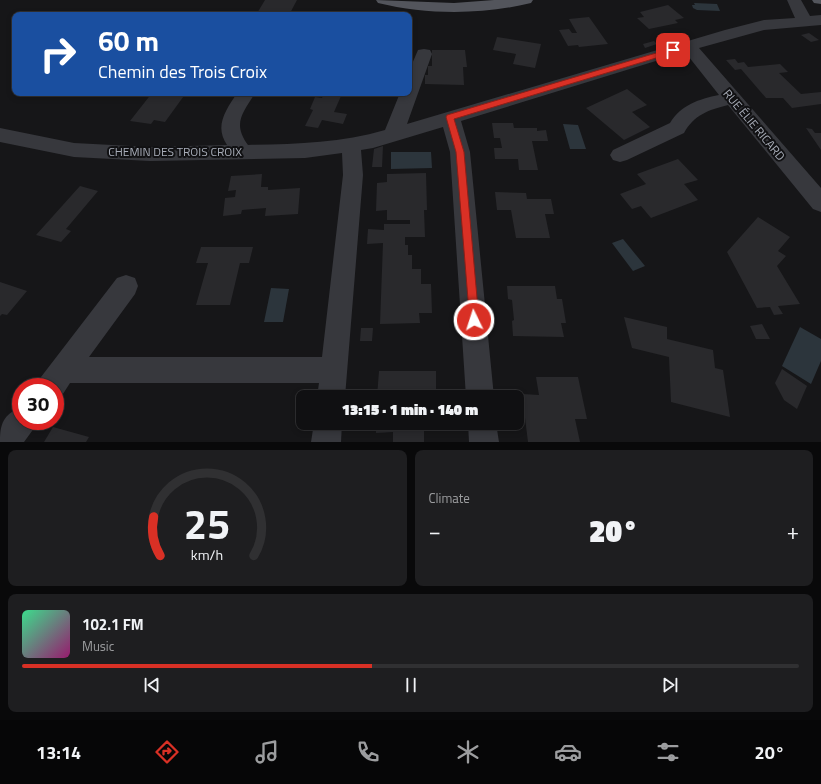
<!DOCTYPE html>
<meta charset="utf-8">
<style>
:root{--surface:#101012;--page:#1e1e20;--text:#f1f3f6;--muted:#9c9d9f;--line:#303032;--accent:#d93025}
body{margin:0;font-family:"Titillium Web",sans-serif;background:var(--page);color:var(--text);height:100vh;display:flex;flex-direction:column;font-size:15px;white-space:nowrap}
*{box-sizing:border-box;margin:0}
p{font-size:13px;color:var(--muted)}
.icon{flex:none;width:22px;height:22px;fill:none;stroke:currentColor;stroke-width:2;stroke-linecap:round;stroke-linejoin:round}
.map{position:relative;height:442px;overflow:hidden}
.details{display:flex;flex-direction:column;gap:8px;padding:8px;background:#09090a;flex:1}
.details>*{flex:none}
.top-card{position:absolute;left:12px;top:12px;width:400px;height:84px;border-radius:8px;box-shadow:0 2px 6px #0003,0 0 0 1px var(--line);background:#1a4fa0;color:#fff;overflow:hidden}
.speed{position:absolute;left:12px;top:378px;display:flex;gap:8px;font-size:20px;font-weight:700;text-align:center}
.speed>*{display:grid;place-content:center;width:52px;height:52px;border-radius:50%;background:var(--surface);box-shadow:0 2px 6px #0003,0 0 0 1px var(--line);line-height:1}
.speed .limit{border:6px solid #d22;background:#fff;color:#111}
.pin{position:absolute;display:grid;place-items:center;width:34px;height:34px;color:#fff;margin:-17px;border-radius:8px;box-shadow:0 2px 6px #0006}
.me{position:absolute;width:44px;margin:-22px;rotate:356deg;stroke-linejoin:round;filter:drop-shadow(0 0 3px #0008)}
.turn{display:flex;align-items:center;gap:14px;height:84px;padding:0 20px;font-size:18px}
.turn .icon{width:52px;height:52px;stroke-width:2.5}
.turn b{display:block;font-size:28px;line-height:34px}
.big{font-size:30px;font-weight:800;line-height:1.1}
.details .widget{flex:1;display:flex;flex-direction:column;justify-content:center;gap:6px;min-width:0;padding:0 14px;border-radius:8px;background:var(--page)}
.details .dial{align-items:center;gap:0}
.dial svg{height:104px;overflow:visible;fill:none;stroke:var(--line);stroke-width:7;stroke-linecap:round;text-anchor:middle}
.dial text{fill:var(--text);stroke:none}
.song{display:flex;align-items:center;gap:12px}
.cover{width:48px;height:48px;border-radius:6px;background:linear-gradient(135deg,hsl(150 70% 55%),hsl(320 70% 35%))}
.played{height:4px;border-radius:2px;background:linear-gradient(90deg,var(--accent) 45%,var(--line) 45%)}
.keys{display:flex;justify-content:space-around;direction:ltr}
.heat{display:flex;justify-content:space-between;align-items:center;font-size:22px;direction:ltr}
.details .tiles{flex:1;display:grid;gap:8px;grid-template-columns:1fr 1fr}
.widget:last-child{grid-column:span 2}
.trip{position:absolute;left:296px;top:390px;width:228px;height:40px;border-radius:8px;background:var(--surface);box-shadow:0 2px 6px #0003,0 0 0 1px var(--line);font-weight:800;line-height:40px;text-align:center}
.dock{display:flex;height:64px;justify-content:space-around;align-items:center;background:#060607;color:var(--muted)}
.dock .icon{width:28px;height:28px}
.dock .current{color:var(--accent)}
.dock b{font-size:18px;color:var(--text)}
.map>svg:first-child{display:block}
.water{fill:#2c353c}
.building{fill:#29292c}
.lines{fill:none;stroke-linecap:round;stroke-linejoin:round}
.minor{fill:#37383d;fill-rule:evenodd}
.major{fill:#53555c;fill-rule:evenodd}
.route{fill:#d93025;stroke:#8d1f18}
.labels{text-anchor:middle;stroke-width:4;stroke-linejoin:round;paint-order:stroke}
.street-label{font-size:12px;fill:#a8adb8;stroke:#111113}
</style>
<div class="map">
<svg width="821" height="442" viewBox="0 0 821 442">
<rect width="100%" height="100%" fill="#161618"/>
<g class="water">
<polygon points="694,3 717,4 720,11 697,10 693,8 692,5 695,5"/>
<polygon points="563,124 578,125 586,149 570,149"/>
<polygon points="391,152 431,152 432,168 391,169"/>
<polygon points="623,239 645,266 633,271 612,243"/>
<polygon points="271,288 289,289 283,322 264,322"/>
<polygon points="800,327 821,339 821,361 811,384 782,366"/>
</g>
<g class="building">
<polygon points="265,0 297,0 289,15 256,15"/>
<polygon points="668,5 684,18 675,20 678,23 649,29 637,18 644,17 640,12"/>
<polygon points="589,17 608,44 579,47 578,45 568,46 559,30 569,29 572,33 577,33 569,19"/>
<polygon points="809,33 819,40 811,42 801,35"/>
<polygon points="497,37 541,44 535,68 513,64 516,54 493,50"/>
<polygon points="654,41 657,44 645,48 643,44"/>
<polygon points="432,50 465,50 467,67 463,67 464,85 425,84 425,75 428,75 428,66 432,66"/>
<polygon points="735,59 738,63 744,62 748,67 780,64 788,72 779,73 801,94 821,92 821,104 792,108 783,98 766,98 741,69 735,70 726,60"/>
<polygon points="627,89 647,105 632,112 650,127 624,140 586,108"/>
<polygon points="152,93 186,93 165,122 154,120 151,124 130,121"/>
<polygon points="324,93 347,93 346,97 341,96 334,112 347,114 343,124 322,120 318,128 305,126 313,110 310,109 315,97 322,98"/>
<polygon points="492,123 513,123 514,128 537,128 537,131 546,130 548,141 532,141 538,170 519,170 518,159 495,159 494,148 502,148 500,138 494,138"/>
<polygon points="806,128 812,129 815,133 821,133 821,150"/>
<polygon points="383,146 382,167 372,167 374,149"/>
<polygon points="678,159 698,180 684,184 698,200 651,218 641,206 632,209 620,194 646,184 637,174"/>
<polygon points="426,173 427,210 424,210 425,237 405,237 405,245 408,245 408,255 412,255 412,269 421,269 421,284 431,284 432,313 419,313 420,323 380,324 383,243 367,244 368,229 384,230 384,224 410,224 410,220 387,220 387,210 376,211 377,183 387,182 387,174"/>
<polygon points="262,174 261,187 268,187 268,190 300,188 298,214 265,216 266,208 242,210 241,214 223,216 225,198 235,197 236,190 228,191 231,176"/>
<polygon points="80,186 98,191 66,229 71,231 61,242 36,235"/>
<polygon points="495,192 526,193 527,199 551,199 554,214 545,214 550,238 516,238 511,210 497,210"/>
<polygon points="758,217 790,237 778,251 786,256 777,266 800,304 778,306 783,314 774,315 770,307 757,308 727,252"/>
<polygon points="201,247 253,247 249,263 240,263 230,305 196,305 208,263 196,263"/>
<polygon points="0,282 27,291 7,315 2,314 0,316"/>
<polygon points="507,286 555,286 557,299 562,299 566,323 561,323 564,337 513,336 512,321 514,320 512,300 508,299"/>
<polygon points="624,317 667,327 667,339 713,350 715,368 723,370 730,417 671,402 669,357 632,348"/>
<polygon points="762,324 770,339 756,339 750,326"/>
<polygon points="361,328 373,328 372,341 360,341"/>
<polygon points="782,369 807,386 797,409 784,400 775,383"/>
<polygon points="379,371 436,371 436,397 377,397"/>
<polygon points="536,377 578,377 587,419 575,419 580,442 528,442 522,394 539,395"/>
<polygon points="376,423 424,423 424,442 393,442 393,432 376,433"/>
<polygon points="53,427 89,437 86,442 44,442"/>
</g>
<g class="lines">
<g class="minor">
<path d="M787,0H801L810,16L821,15V25L764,30L699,48L821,188V212L813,209L728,105C708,110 694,115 684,133L627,160L620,162L613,160L610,155L613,150L670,123C681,105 699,99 719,95L685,52L461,121L470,152L494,397H466L450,152L443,127L373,148L361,150L363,175L345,397H317L319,383H70L61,397L55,399V387H37L41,377L117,278L126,275L135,278L138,286L135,294L89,357H322L343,175L342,153L305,158L150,161L74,157L0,142V128L74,143L150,147L227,145C214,126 226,110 237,93H255C243,113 232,123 248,145C294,144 341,143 385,130L400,93H409V71L418,50L424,49L430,50L432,54L407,124L725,30L764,20L795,18Z"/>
<path d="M21,407V421H36L32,431L24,442H0C0,424 3,415 21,407Z"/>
<polygon points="314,423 342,423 341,442 311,442"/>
<polygon points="468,423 496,423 499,442 469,442"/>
</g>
<g class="major">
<path d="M376,0L454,3L494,0H533L531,3C482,15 427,15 378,3Z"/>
<polygon points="812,0 821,0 821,4 814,3"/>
</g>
</g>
<polygon class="route" points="673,48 676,49 676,52 454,119 464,152 479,320 478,324 474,325 470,324 456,152 446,117 447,115"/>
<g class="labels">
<g class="street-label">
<text transform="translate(754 125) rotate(50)" y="4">RUE ÉLIE RICARD</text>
<text x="175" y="156">CHEMIN DES TROIS CROIX</text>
</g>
</g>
</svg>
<div class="speed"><div class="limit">30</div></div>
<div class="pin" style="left:673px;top:50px;background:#d93025"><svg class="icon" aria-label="arrive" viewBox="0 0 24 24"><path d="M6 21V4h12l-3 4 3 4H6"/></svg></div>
<svg class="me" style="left:474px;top:320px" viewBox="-20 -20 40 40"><circle r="17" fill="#d93025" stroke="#fff" stroke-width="3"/><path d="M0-11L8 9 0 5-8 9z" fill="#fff"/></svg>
<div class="trip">13:15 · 1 min · 140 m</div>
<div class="top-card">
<div class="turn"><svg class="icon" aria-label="right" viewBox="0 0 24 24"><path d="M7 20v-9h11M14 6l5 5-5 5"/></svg><div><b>60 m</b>Chemin des Trois Croix</div></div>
</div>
</div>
<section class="details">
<div class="tiles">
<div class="widget dial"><svg viewBox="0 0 100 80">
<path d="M14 69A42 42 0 1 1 86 69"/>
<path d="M14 69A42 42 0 0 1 9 39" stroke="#d93025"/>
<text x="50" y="56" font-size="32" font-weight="700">25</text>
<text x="50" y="72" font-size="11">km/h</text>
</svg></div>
<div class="widget"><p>Climate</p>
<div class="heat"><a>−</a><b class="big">20°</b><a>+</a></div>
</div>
<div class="widget">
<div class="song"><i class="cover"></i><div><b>102.1 FM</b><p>Music</p></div></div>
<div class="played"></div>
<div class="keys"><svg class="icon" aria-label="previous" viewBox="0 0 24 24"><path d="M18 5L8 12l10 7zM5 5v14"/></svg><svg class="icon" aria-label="pause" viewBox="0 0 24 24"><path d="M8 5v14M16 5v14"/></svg><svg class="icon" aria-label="next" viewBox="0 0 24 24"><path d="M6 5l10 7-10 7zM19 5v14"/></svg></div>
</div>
</div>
</section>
<nav class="dock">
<b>13:14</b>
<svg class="icon current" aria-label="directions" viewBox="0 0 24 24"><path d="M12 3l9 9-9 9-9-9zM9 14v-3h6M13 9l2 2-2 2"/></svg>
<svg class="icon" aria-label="music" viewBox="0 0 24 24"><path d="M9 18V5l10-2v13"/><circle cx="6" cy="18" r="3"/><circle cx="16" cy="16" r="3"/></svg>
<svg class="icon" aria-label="phone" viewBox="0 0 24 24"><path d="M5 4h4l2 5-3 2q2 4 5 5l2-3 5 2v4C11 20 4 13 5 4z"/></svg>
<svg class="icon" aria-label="climate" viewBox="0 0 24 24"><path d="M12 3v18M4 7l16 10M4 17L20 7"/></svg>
<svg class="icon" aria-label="car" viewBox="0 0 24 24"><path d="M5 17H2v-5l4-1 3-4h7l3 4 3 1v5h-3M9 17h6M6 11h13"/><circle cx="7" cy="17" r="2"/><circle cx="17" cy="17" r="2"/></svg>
<svg class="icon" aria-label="filters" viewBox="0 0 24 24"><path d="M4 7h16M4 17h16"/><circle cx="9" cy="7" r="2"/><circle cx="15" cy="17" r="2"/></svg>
<b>20°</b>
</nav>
